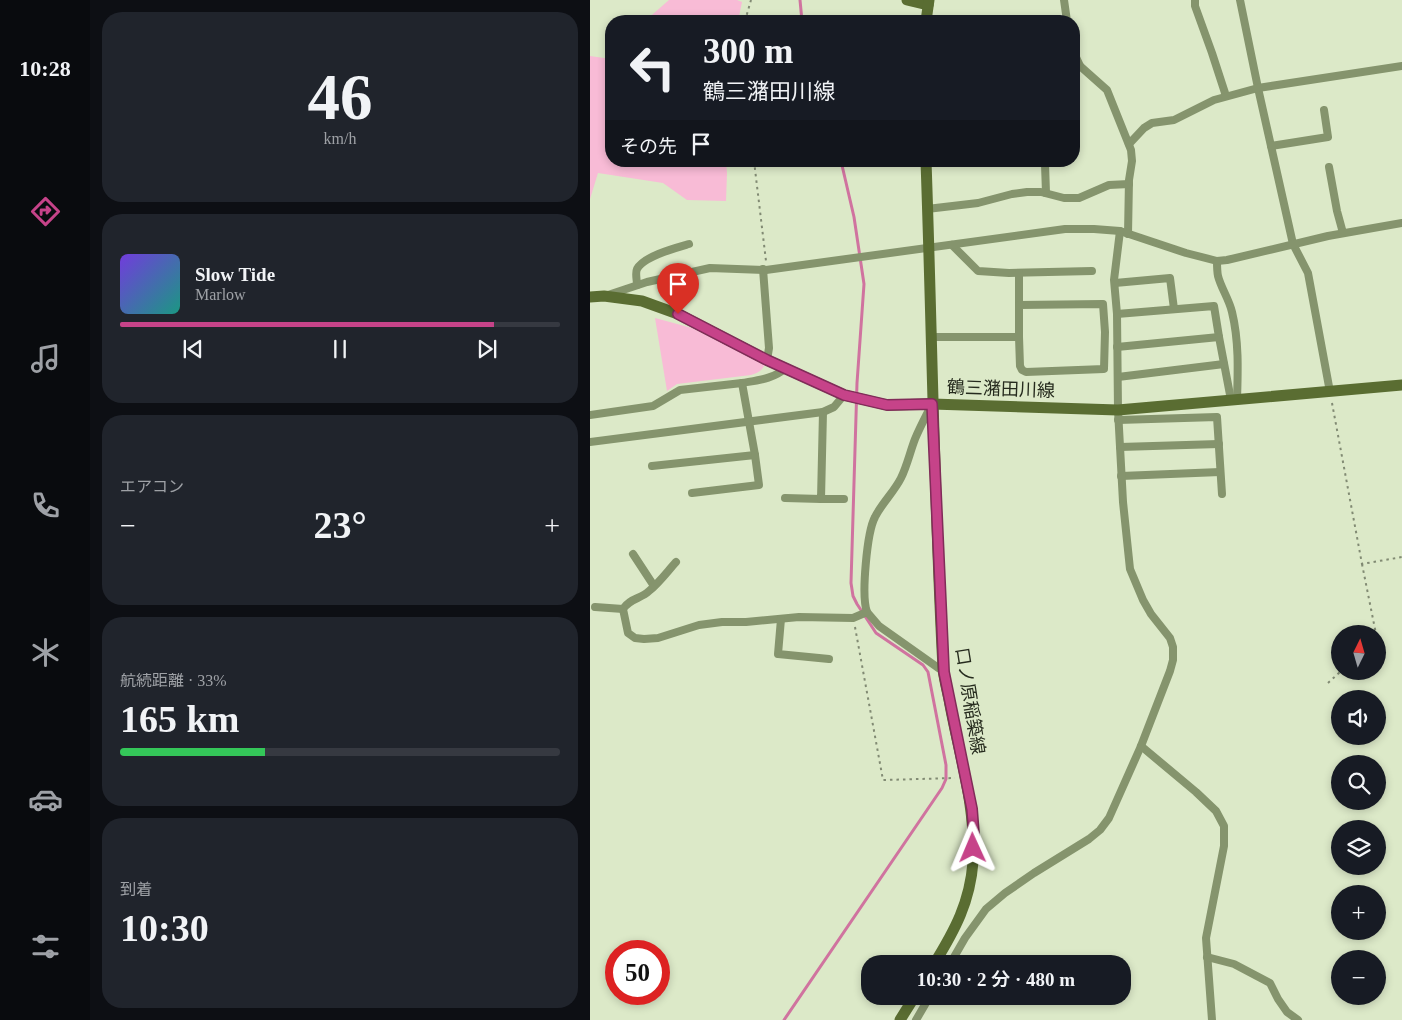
<!DOCTYPE html>
<html lang="ja">
<meta charset="utf-8">
<style>
:root{--surface:#171b24;--page:#20242c;--text:#f1f3f6;--muted:#9ea1a6;--line:#363941;--accent:#c64389}
body{margin:0;font-family:"Times New Roman","Noto Sans JP",serif;background:var(--page);color:var(--text);height:100vh;display:flex;flex-direction:column;font-size:19px;white-space:nowrap}
*{box-sizing:border-box;margin:0}
p{font-size:16px;color:var(--muted)}
.icon{flex:none;width:28px;height:28px;fill:none;stroke:currentColor;stroke-width:2;stroke-linecap:round;stroke-linejoin:round}
.map{position:relative;flex:1;overflow:hidden}
.drawer{display:flex;flex-direction:column;gap:12px;padding:12px;background:#0d0f14;width:500px}
.drawer>*{flex:none}
.top-card{position:absolute;left:15px;top:15px;width:475px;height:152px;border-radius:20px;box-shadow:0 2px 8px #0003;background:#171b24;color:var(--text);overflow:hidden}
.needle{width:32px;rotate:5deg}
.tools{position:absolute;left:741px;top:625px;display:grid;gap:10px}
.tools a{display:grid;place-items:center;width:55px;height:55px;border-radius:50%;background:var(--surface);box-shadow:0 2px 8px #0003;font-size:25px}
.speed{position:absolute;left:15px;top:940px;display:flex;gap:10px;font-size:25px;font-weight:700;text-align:center}
.speed>*{display:grid;place-content:center;width:65px;height:65px;border-radius:50%;background:var(--surface);box-shadow:0 2px 8px #0003;line-height:1}
.speed .limit{border:8px solid #d22;background:#fff;color:#111}
.pin{position:absolute;display:grid;place-items:center;width:42px;height:42px;color:#fff;margin:-51px -21px;border-radius:50% 50% 50% 0;rotate:-45deg;box-shadow:0 0 5px #0007}
.pin .icon{rotate:45deg}
.me{position:absolute;width:55px;margin:-28px;rotate:359deg;stroke-linejoin:round;filter:drop-shadow(0 0 4px #0008)}
.turn{display:flex;align-items:center;gap:18px;height:105px;padding:0 15px;font-size:22px}
.turn .icon{width:65px;height:65px;stroke-width:2.5}
.turn b{display:block;font-size:35px;line-height:42px}
.then{display:flex;align-items:center;height:48px;padding:0 15px;background:#0003;gap:10px;font-size:19px}
.big{font-size:38px;font-weight:600;line-height:1.1}
.drawer .widget{flex:1;display:flex;flex-direction:column;justify-content:center;gap:8px;min-width:0;padding:0 18px;border-radius:20px;background:var(--page)}
.drawer .dial{align-items:center;gap:0}
.dial b{font-size:65px;line-height:1}
.song{display:flex;align-items:center;gap:15px}
.cover{width:60px;height:60px;border-radius:8px;background:linear-gradient(135deg,hsl(260 70% 55%),hsl(170 70% 35%))}
.played{height:5px;border-radius:2px;background:linear-gradient(90deg,var(--accent) 85%,var(--line) 85%)}
.keys{display:flex;justify-content:space-around;direction:ltr}
.heat{display:flex;justify-content:space-between;align-items:center;font-size:28px;direction:ltr}
.charge{height:8px;border-radius:4px;background:linear-gradient(90deg,#34c759 33%,var(--line) 0)}
.trip{position:absolute;left:271px;top:955px;width:270px;height:50px;border-radius:20px;background:var(--surface);box-shadow:0 2px 8px #0003;font-weight:600;line-height:50px;text-align:center}
main{display:flex;flex:1;min-height:0}
.menu{display:flex;flex-direction:column;width:90px;justify-content:space-around;align-items:center;background:#090b0e;color:var(--muted)}
.menu .icon{width:35px;height:35px}
.menu .current{color:var(--accent)}
.menu b{font-size:22px;color:var(--text)}
.map>svg:first-child{display:block}
.green{fill:#f8bbd6}
.lines{fill:none;stroke-linecap:round;stroke-linejoin:round}
.stream{stroke:#d0739f;stroke-width:3}
.path{stroke:#818a73;stroke-width:2;stroke-dasharray:2.5 4;stroke-linecap:butt}
.street{stroke:#85946d;stroke-width:8}
.secondary{stroke:#5a6d32;stroke-width:11}
.route-casing{stroke:#812c59;stroke-width:12}
.route{stroke:#c64389;stroke-width:9}
.labels{text-anchor:middle;stroke-width:5;stroke-linejoin:round;paint-order:stroke}
.street-label{font-size:18px;fill:#262b1e;stroke:#dce9c8}
</style>
<main>
<nav class="menu">
<b>10:28</b>
<svg class="icon current" aria-label="directions" viewBox="0 0 24 24"><path d="M12 3l9 9-9 9-9-9zM9 14v-3h6M13 9l2 2-2 2"/></svg>
<svg class="icon" aria-label="music" viewBox="0 0 24 24"><path d="M9 18V5l10-2v13"/><circle cx="6" cy="18" r="3"/><circle cx="16" cy="16" r="3"/></svg>
<svg class="icon" aria-label="phone" viewBox="0 0 24 24"><path d="M5 4h4l2 5-3 2q2 4 5 5l2-3 5 2v4C11 20 4 13 5 4z"/></svg>
<svg class="icon" aria-label="climate" viewBox="0 0 24 24"><path d="M12 3v18M4 7l16 10M4 17L20 7"/></svg>
<svg class="icon" aria-label="car" viewBox="0 0 24 24"><path d="M5 17H2v-5l4-1 3-4h7l3 4 3 1v5h-3M9 17h6M6 11h13"/><circle cx="7" cy="17" r="2"/><circle cx="17" cy="17" r="2"/></svg>
<svg class="icon" aria-label="filters" viewBox="0 0 24 24"><path d="M4 7h16M4 17h16"/><circle cx="9" cy="7" r="2"/><circle cx="15" cy="17" r="2"/></svg>
</nav>
<section class="drawer">
<div class="widget dial"><b>46</b><p>km/h</p></div>
<div class="widget">
<div class="song"><i class="cover"></i><div><b>Slow Tide</b><p>Marlow</p></div></div>
<div class="played"></div>
<div class="keys"><svg class="icon" aria-label="previous" viewBox="0 0 24 24"><path d="M18 5L8 12l10 7zM5 5v14"/></svg><svg class="icon" aria-label="pause" viewBox="0 0 24 24"><path d="M8 5v14M16 5v14"/></svg><svg class="icon" aria-label="next" viewBox="0 0 24 24"><path d="M6 5l10 7-10 7zM19 5v14"/></svg></div>
</div>
<div class="widget"><p>エアコン</p>
<div class="heat"><a>−</a><b class="big">23°</b><a>+</a></div>
</div>
<div class="widget"><p>航続距離 · 33%</p><b class="big">165 km</b><div class="charge"></div></div>
<div class="widget"><p>到着</p><b class="big">10:30</b></div>
</section>
<div class="map">
<svg width="812" height="1020" viewBox="0 0 812 1020">
<rect width="100%" height="100%" fill="#dce9c8"/>
<g class="green">
<polygon points="79,0 147,0 152,2 148,21 55,21"/>
<polygon points="0,56 21,59 21,161 136,161 137,173 136,201 97,200 73,183 8,173 0,199"/>
<path d="M65,318L102,328L175,364C172,371 168,373 161,375L87,384L77,391Z"/>
</g>
<g class="lines">
<g class="stream">
<polyline points="210,0 212,21"/>
<polyline points="194,1020 352,788 356,779 356,765 338,672 333,665 286,633 267,604 263,596 261,583 267,383 274,284 264,217 251,161"/>
</g>
<g class="path">
<polyline points="155,21 161,0"/>
<polyline points="164,161 176,261"/>
<polyline points="742,403 772,564 812,557"/>
<polyline points="772,564 786,634"/>
<polyline points="265,627 293,780 365,778"/>
<polyline points="788,642 789,647 788,647"/>
<polyline points="738,683 751,671"/>
</g>
<g class="street">
<polyline points="474,0 477,21"/>
<polyline points="605,0 605,6 622,53 636,96"/>
<polyline points="650,0 668,88 703,244 718,273 740,392"/>
<polyline points="484,53 490,66"/>
<polyline points="484,71 490,66 517,90 541,150 542,161 539,180 538,234"/>
<polyline points="539,144 554,128 562,123 584,120 624,100 668,88 812,66"/>
<polyline points="681,146 738,137 734,110"/>
<polyline points="454,161 455,164 456,193"/>
<polyline points="739,167 747,211 753,233"/>
<polyline points="337,209 388,203 422,194 437,192 451,192 474,198 489,198 519,185 539,184"/>
<polyline points="362,245 388,271 419,273 502,271"/>
<path d="M627,261C627,266 627,271 628,276C631,288 639,299 642,312C649,341 648,370 647,400"/>
<polyline points="173,269 179,348 177,360"/>
<polyline points="429,273 429,305"/>
<polyline points="525,283 580,278 584,309"/>
<path d="M47,285C47,280 45,273 47,269C54,256 85,248 99,244"/>
<polyline points="18,295 57,282 120,268 176,270 475,229 504,229 530,231 596,253 627,261 637,260 738,236 812,223"/>
<polyline points="527,314 624,306 629,337 527,347"/>
<polyline points="341,337 429,337 430,366 432,370 436,372 514,369 515,332 513,304 429,305 429,337"/>
<polyline points="629,337 641,400"/>
<polyline points="528,377 634,364"/>
<path d="M152,383C169,380 183,379 196,368"/>
<polyline points="0,415 63,406 90,390 152,383 165,455 62,466"/>
<polyline points="528,420 627,417 632,494"/>
<polyline points="0,442 233,412 244,407 254,395"/>
<polyline points="530,447 629,444"/>
<polyline points="531,476 630,472"/>
<polyline points="102,493 169,485 165,455"/>
<polyline points="195,498 231,499 233,412"/>
<polyline points="231,499 254,499"/>
<polyline points="43,554 64,586"/>
<path d="M86,562C77,572 69,583 59,591C51,599 40,598 33,609L38,633L45,638L54,639L68,638L109,625L132,622H156L209,617L263,618L277,612L289,626L354,672"/>
<polyline points="5,607 33,609"/>
<path d="M277,612C271,596 277,532 285,517C292,503 304,492 311,478C317,466 320,452 325,439C330,427 336,416 342,404"/>
<polyline points="191,619 188,654 239,659"/>
<polyline points="551,746 606,792 626,811 634,826 634,846 616,938 622,1020"/>
<polyline points="617,957 644,964 680,983 688,999 697,1012 708,1020"/>
<polyline points="360,964 375,938 396,909 415,893 444,873 499,839 510,830 519,818 551,746 580,671 583,660 583,647 580,638 561,614 553,600 540,569 533,502 528,410 527,314 524,280 530,231"/>
<polyline points="326,1020 340,996"/>
</g>
<g class="secondary">
<polyline points="317,0 338,5"/>
<polyline points="336,21 339,0"/>
<path d="M336,161C342,330 344,499 353,668C354,680 358,693 360,705C370,758 386,807 383,862C380,902 365,930 344,964"/>
<polyline points="0,297 14,296 52,301 88,314 177,360 254,395 297,405 342,404 528,410 812,385"/>
<polyline points="310,1020 325,996"/>
</g>
</g>
<g class="lines">
<defs>
<polyline id="route" points="88,314 177,360 254,395 297,405 342,404 354,672 382,809 384,835 383,848"/>
</defs>
<use href="#route" class="route-casing"/>
<use href="#route" class="route"/>
</g>
<g class="labels">
<g class="street-label">
<text transform="translate(411 389) rotate(2)" y="6">鶴三潴田川線</text>
<text transform="translate(380 701) rotate(81)" y="6">口ノ原稲築線</text>
</g>
</g>
</svg>
<div class="tools">
<a><svg class="needle" viewBox="-14 -14 28 28"><path d="M0-13l5 13h-10z" fill="#e53935"/><path d="M0 13l5-13h-10z" fill="#9ea1a6"/></svg></a>
<a><svg class="icon" aria-label="sound" viewBox="0 0 24 24"><path d="M4 9h4l5-4v14l-5-4H4zM17 9q2 3 0 6"/></svg></a>
<a><svg class="icon" aria-label="search" viewBox="0 0 24 24"><circle cx="10" cy="10" r="6"/><path d="M15 15l6 6"/></svg></a>
<a><svg class="icon" aria-label="layers" viewBox="0 0 24 24"><path d="M12 4l9 5-9 5-9-5zM3 14l9 5 9-5"/></svg></a>
<a>+</a>
<a>−</a>
</div>
<div class="speed"><div class="limit">50</div></div>
<div class="pin" style="left:88px;top:314px;background:#d93025"><svg class="icon" aria-label="arrive" viewBox="0 0 24 24"><path d="M6 21V4h12l-3 4 3 4H6"/></svg></div>
<svg class="me" style="left:383px;top:848px" viewBox="-20 -20 40 40"><path d="M0-17L14 15 0 8-14 15z" fill="#c64389" stroke="#fff" stroke-width="4"/></svg>
<div class="trip">10:30 · 2 分 · 480 m</div>
<div class="top-card">
<div class="turn"><svg class="icon" aria-label="left" viewBox="0 0 24 24"><path d="M17 20v-9H6M10 6l-5 5 5 5"/></svg><div><b>300 m</b>鶴三潴田川線</div></div>
<div class="then">その先<svg class="icon" aria-label="arrive" viewBox="0 0 24 24"><path d="M6 21V4h12l-3 4 3 4H6"/></svg></div>
</div>
</div>
</main>
